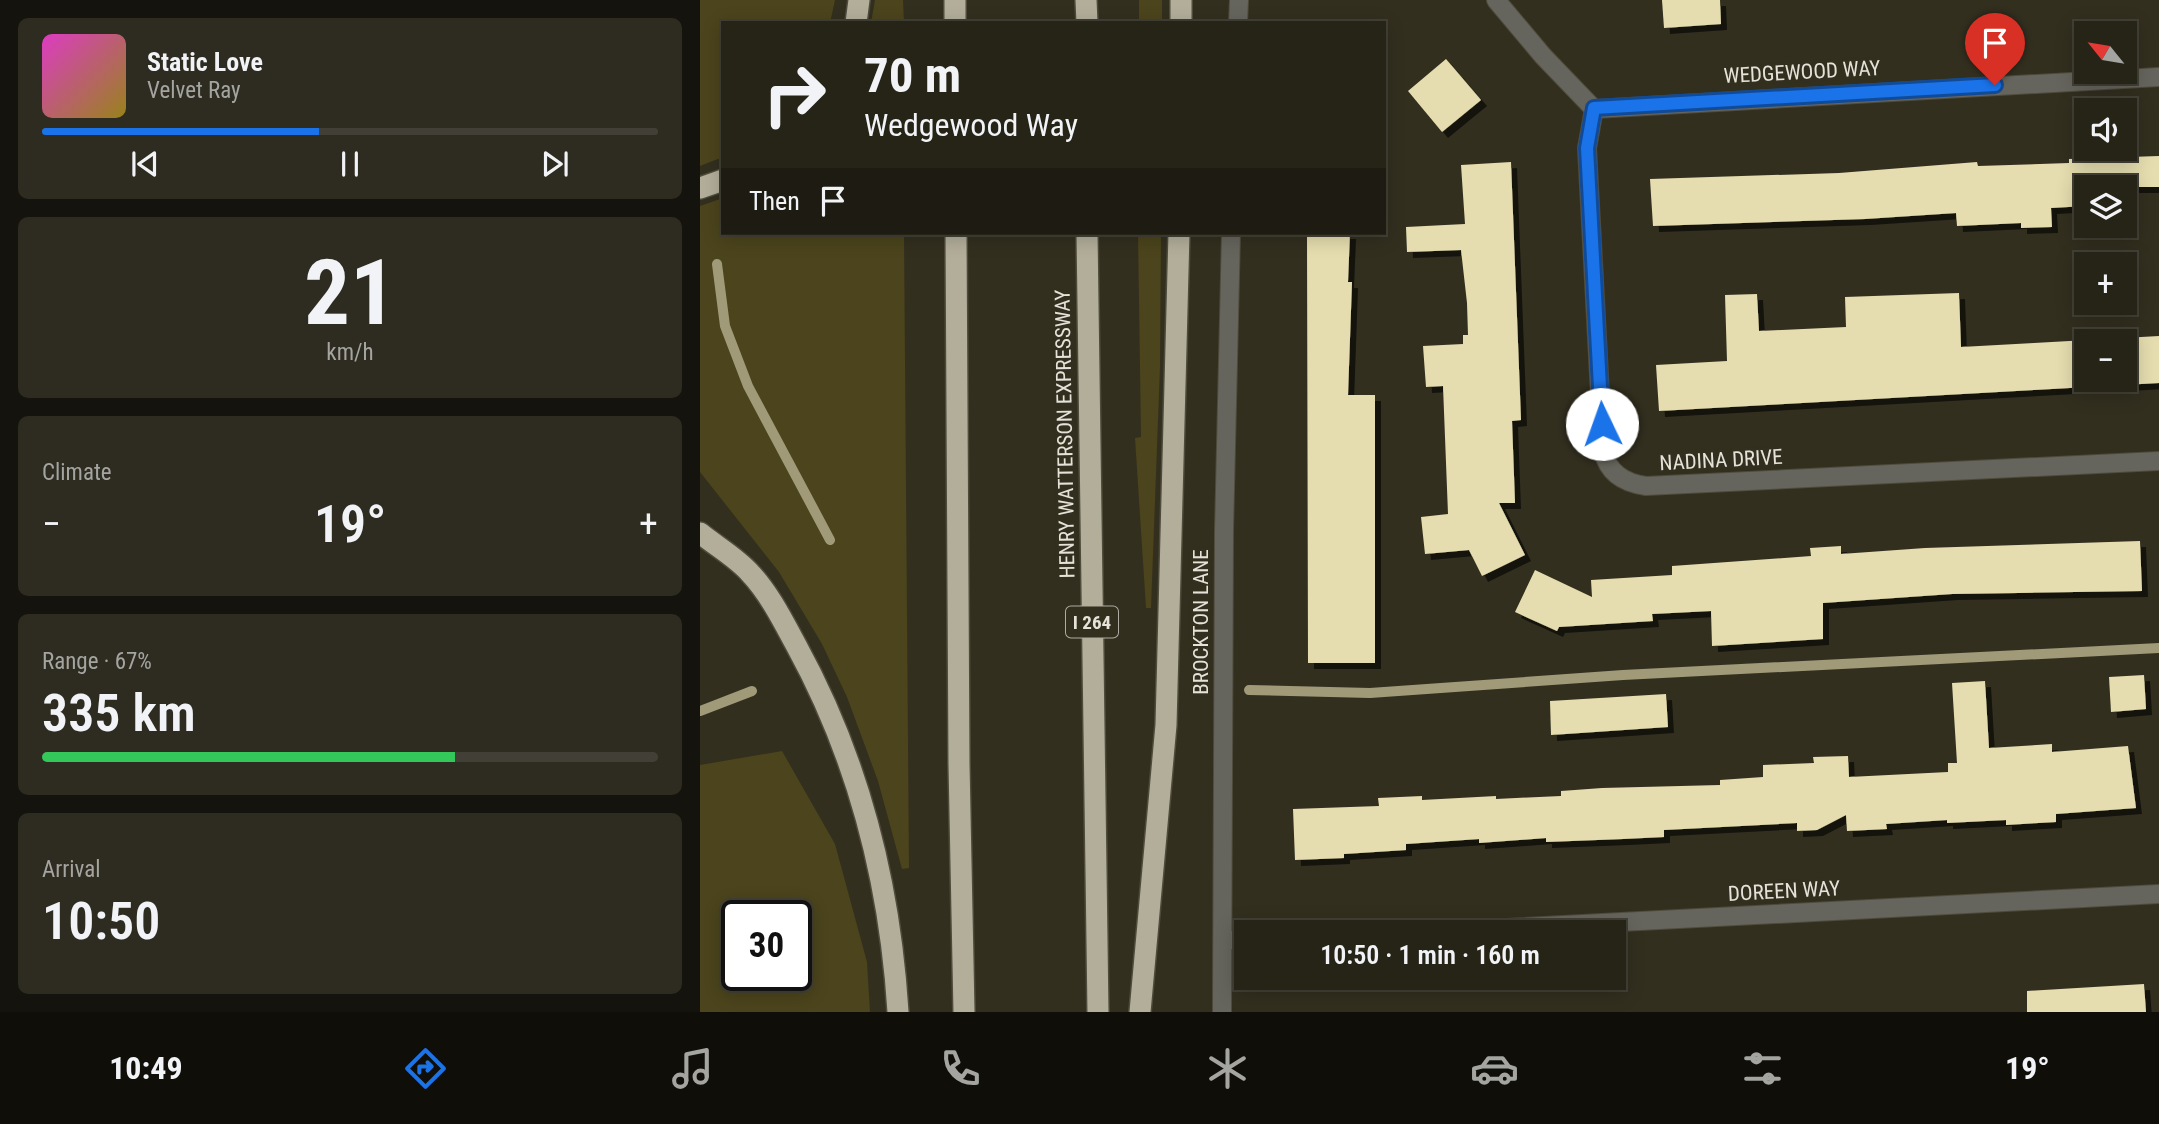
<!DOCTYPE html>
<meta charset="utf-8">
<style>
:root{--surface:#262317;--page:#2e2b20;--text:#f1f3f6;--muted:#a4a4a1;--line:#424036;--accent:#1a73e8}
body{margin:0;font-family:"Roboto Condensed",sans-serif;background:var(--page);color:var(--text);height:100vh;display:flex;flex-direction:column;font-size:26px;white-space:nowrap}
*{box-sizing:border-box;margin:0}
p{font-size:23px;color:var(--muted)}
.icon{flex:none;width:38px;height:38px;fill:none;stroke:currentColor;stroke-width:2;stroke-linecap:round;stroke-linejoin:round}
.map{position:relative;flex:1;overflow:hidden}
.sheet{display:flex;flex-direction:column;gap:18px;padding:18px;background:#15130d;width:700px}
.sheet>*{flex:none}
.banner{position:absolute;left:21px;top:21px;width:665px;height:214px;border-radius:0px;box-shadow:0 4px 18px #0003,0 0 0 2px var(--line);background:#262317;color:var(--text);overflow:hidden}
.needle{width:46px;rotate:300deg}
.fabs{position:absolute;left:1374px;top:21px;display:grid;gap:14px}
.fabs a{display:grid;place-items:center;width:63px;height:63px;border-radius:0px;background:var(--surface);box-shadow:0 4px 18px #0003,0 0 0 2px var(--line);font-size:35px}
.speed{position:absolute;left:21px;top:900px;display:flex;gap:14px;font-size:35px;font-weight:700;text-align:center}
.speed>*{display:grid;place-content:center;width:91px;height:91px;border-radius:50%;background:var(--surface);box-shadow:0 4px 18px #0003,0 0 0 2px var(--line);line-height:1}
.speed .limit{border:4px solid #111;border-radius:10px;background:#fff;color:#111}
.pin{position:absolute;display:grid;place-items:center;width:60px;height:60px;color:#fff;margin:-72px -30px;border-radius:50% 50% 50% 0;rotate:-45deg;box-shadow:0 0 7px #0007}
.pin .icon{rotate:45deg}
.me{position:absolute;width:77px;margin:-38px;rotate:357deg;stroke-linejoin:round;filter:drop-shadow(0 0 5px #0008)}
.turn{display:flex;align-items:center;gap:24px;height:147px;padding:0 28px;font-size:32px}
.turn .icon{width:91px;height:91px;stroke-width:2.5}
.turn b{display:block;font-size:49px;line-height:60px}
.then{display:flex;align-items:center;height:66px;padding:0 28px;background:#0003;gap:14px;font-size:26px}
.big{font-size:52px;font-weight:600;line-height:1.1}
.sheet .card{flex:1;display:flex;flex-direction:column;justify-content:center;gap:10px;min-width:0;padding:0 24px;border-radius:10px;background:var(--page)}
.sheet .dial{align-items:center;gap:0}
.dial b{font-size:91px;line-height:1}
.song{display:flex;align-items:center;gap:21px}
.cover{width:84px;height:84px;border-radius:10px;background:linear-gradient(135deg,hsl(310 70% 55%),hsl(50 70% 35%))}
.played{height:7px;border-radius:4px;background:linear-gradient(90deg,var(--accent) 45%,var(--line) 45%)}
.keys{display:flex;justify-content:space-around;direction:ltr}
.heat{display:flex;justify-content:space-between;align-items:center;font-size:38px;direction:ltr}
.charge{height:10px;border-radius:5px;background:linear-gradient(90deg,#34c759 67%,var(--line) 0)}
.trip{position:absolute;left:534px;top:920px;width:392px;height:70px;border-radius:0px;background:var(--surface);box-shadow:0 4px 18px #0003,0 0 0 2px var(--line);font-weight:600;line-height:70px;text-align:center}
.tabs{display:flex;height:112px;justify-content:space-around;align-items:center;background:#0f0e09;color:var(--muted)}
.tabs .icon{width:49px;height:49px}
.tabs .active{color:var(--accent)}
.tabs b{font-size:32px;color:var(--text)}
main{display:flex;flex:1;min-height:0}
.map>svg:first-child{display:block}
.green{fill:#4b441c;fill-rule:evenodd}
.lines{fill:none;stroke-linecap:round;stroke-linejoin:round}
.stream{stroke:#a09a79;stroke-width:10}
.building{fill:#e5ddaf;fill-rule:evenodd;filter:url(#shadow)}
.minor-casing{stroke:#4f4c3d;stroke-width:20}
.highway-casing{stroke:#4f4c3d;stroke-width:24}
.minor{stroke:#66655d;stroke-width:18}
.highway{stroke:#b2ae9a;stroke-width:21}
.route-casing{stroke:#114b97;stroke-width:18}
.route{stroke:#1a73e8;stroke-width:12}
.labels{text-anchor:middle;stroke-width:7;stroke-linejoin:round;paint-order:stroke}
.shield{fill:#322f1f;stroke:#afada1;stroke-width:2}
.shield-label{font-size:19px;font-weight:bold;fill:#e5e3d9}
.street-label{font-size:21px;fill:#e5e3d9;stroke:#322f1f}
</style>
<main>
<section class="sheet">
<div class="card">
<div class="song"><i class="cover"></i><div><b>Static Love</b><p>Velvet Ray</p></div></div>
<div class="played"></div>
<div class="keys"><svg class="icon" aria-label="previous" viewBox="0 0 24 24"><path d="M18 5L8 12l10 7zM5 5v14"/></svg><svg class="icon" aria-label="pause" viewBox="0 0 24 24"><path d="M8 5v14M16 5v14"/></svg><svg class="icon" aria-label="next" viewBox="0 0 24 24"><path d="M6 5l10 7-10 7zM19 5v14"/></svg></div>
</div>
<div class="card dial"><b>21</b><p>km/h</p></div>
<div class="card"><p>Climate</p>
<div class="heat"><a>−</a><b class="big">19°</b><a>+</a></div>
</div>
<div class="card"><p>Range · 67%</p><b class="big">335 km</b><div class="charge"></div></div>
<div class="card"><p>Arrival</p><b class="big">10:50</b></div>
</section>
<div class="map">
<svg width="1459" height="1012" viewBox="0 0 1459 1012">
<defs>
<filter id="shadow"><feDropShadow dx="6" dy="6" stdDeviation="0" flood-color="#0009"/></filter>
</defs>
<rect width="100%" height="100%" fill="#322f1f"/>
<g class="green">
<polygon points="0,0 135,0 130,23 23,23 23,157 0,166"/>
<polygon points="175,0 203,0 204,23 171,23"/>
<rect x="439" y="0" width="23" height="23"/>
<polygon points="23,198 23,233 204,233 209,868 202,869 178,781 147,697 122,644 79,572 0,472 0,206"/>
<polygon points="438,233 461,233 460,367 451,608 446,608 435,438 441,437"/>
<path d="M82,751L135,844L167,962L170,1012H0V765ZM37,915H96V975H37Z"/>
</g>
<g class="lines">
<g class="stream">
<polyline points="17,264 25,326 48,386 130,540"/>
<polyline points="549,690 670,693 923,675 1459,648"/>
<polyline points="0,711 52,691"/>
</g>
</g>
<g class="building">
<polygon points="962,0 1020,0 1021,24 964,28"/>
<polygon points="746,59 781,100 742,132 708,91"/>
<polygon points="1459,156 1459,187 1386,187 1386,206 1351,208 1352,227 1321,228 1321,223 1257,226 1256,213 1165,219 953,226 950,179 1139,173 1277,162 1278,166 1369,163 1369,159"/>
<polygon points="811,162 821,420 812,421 815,503 799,503 825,555 782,576 769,550 725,554 721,517 748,514 743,386 726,387 723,346 763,344 763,335 768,335 767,303 761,250 707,252 706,227 765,224 761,165"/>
<polygon points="607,233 650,233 648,282 652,282 648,395 675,395 675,663 608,663"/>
<path d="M1259,293L1261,347L1459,336V383L959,411L956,365L1027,361L1025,295L1057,294L1059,331L1146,327L1145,297ZM1386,341H1424V380H1386Z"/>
<polygon points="1440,541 1442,591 1252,594 1123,603 1123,639 1012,646 1011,611 952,614 953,621 859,627 857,631 815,612 835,570 892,597 891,580 972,575 972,566 1111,556 1110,548 1141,546 1141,554 1225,548"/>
<polygon points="1444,675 1446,709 1411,712 1409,677"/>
<polygon points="1285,681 1289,748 1352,744 1352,752 1428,746 1436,808 1356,814 1356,822 1306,825 1306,820 1247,823 1247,820 1186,824 1187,829 1147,831 1146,815 1117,830 1097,831 1097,823 964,830 964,837 923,839 846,842 846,838 779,843 779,839 706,844 706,850 644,854 644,858 595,860 593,809 679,806 678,798 722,796 722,800 796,796 796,799 861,796 861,791 902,788 1020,785 1020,780 1063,777 1063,765 1114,763 1113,757 1148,756 1149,777 1248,772 1248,763 1257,763 1252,683"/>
<polygon points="966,694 968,727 851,735 850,701"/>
<polygon points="1444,984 1446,1012 1327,1012 1327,991"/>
</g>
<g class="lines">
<defs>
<g id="minor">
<polyline points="796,0 843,56 894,109"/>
<polyline points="538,23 539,0"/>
<path d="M894,109L887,148L903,451C908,473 924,483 946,486L1459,461"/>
<polyline points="894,109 1459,77"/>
<polyline points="711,933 1459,894"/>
<polyline points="524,940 546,940"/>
<polyline points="522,1012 524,531 531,233"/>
</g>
<g id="highway">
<polyline points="386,0 387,23"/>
<polyline points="481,0 481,23"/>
<polyline points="156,23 159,0"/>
<polyline points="255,23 255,0"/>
<polyline points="0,188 23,180"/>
<polyline points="256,233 259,764 264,1012"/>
<polyline points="387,233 398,1012"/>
<path d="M0,533C16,546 37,558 50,573C69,593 83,621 96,645C158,758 190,884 198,1012"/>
<polyline points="440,1012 466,725 479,233"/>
</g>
</defs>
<use href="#minor" class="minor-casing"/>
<use href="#highway" class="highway-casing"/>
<use href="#minor" class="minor"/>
<use href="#highway" class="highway"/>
</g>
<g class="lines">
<defs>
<polyline id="route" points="902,424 887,148 894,108 1295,85"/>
</defs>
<use href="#route" class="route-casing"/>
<use href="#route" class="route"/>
</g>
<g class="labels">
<rect class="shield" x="366" y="606.5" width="52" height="31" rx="5"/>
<g class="shield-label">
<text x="392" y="629">I 264</text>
</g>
<g class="street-label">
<text transform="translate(1102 72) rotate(-3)" y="7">WEDGEWOOD WAY</text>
<text transform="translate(365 434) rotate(-91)" y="7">HENRY WATTERSON EXPRESSWAY</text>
<text transform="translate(1021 460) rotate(-3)" y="7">NADINA DRIVE</text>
<text transform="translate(501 622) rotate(-90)" y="7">BROCKTON LANE</text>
<text transform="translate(1084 891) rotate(-3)" y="7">DOREEN WAY</text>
</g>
</g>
</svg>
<div class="fabs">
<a><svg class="needle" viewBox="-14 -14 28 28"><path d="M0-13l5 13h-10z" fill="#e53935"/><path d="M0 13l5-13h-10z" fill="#a4a4a1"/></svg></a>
<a><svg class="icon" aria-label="sound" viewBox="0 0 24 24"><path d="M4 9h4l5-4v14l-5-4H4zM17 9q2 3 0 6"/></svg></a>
<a><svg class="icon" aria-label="layers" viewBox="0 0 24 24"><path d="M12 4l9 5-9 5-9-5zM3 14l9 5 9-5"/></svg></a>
<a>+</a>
<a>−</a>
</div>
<div class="speed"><div class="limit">30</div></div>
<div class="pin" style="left:1295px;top:85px;background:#d93025"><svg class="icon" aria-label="arrive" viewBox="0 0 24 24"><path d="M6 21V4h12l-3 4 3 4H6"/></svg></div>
<svg class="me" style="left:902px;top:424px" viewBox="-20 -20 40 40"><circle r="19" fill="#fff"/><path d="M0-13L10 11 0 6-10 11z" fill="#1a73e8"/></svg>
<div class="trip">10:50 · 1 min · 160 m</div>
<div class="banner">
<div class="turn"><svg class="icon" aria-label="right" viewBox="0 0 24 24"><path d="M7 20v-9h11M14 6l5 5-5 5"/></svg><div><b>70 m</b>Wedgewood Way</div></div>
<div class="then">Then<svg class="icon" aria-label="arrive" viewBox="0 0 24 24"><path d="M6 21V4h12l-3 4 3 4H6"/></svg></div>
</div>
</div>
</main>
<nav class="tabs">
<b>10:49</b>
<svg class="icon active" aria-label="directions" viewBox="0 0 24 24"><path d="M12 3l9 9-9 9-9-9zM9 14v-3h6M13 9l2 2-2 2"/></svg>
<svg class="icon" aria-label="music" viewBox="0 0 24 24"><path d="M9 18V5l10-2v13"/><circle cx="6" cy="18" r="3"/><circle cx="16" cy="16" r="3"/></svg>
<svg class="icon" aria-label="phone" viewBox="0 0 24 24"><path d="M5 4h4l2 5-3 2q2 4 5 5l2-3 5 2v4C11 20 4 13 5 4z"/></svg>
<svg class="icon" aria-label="climate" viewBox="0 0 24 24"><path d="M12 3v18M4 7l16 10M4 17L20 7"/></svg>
<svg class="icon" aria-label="car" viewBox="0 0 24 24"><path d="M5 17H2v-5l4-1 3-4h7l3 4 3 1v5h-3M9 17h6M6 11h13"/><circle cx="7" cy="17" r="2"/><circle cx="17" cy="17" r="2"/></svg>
<svg class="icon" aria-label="filters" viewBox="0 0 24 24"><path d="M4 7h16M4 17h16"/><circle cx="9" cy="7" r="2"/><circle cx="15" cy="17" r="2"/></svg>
<b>19°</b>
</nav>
